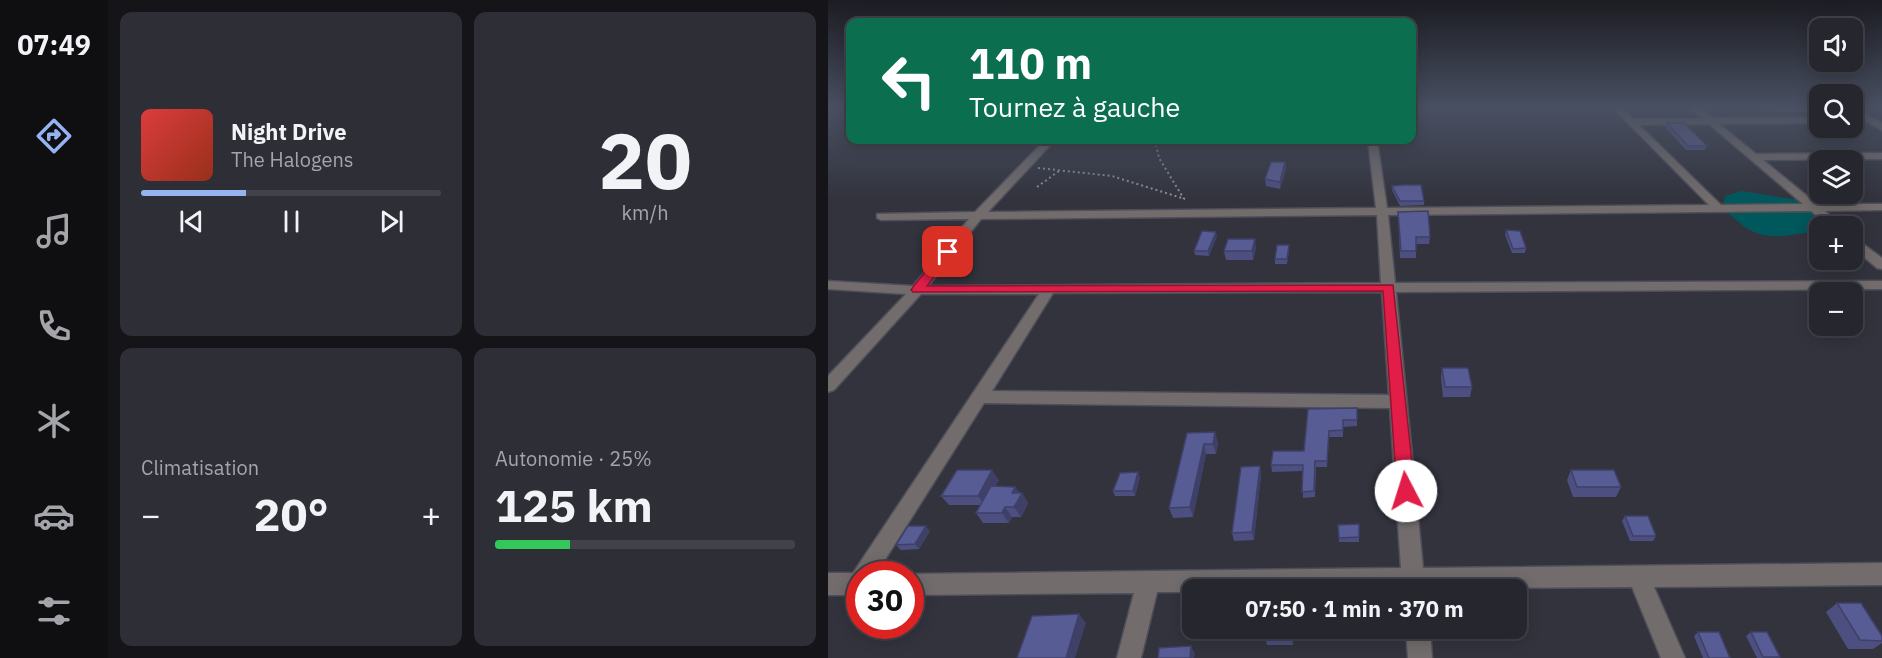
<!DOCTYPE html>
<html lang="fr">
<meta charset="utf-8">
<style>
:root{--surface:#26262e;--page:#2e2e36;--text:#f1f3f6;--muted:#a4a5aa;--line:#42434a;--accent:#95b2f1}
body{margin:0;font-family:"IBM Plex Sans",sans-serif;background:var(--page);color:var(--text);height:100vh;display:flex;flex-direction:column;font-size:22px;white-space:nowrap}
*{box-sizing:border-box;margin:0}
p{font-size:20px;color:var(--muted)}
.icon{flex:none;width:33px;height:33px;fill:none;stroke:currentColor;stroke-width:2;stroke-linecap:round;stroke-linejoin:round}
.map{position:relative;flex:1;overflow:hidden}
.drawer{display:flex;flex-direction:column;gap:12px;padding:12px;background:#151519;width:720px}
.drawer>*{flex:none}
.guide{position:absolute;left:18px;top:18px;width:570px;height:126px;border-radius:12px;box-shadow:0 3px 15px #0003,0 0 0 2px var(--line);background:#0b6e4f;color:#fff;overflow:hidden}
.controls{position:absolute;left:981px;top:18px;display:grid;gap:12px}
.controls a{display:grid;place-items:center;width:54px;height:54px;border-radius:12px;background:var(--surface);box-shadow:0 3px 15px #0003,0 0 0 2px var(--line);font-size:30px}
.speed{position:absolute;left:18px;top:561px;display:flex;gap:12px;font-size:30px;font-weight:700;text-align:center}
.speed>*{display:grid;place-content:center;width:78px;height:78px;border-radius:50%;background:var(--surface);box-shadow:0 3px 15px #0003,0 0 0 2px var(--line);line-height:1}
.speed .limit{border:9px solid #d22;background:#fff;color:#111}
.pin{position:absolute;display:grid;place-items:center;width:51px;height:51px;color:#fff;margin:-26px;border-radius:12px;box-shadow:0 3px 9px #0006}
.me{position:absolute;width:66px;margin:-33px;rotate:355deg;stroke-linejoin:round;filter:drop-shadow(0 0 4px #0008)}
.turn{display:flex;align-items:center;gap:21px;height:126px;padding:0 24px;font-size:27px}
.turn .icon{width:78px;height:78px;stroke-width:2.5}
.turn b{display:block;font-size:42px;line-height:51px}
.big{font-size:45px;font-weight:700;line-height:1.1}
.drawer .tile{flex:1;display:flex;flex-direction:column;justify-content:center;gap:9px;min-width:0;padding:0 21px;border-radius:12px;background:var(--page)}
.drawer .dial{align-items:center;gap:0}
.dial b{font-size:78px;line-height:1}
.song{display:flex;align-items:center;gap:18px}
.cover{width:72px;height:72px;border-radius:9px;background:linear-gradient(135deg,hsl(0 70% 55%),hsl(10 70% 35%))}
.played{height:6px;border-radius:3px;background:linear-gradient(90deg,var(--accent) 35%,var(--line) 35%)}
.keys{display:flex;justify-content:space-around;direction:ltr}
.heat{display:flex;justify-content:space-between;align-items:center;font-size:33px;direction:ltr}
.charge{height:9px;border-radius:4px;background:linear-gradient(90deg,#34c759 25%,var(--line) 0)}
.drawer .tiles{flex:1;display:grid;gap:12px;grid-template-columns:repeat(2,1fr)}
.trip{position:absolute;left:354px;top:579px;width:345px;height:60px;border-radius:12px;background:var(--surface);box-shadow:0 3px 15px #0003,0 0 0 2px var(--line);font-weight:700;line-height:60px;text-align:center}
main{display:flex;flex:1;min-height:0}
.tab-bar{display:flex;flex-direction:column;width:108px;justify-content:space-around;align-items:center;background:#0f0f12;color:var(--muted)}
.tab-bar .icon{width:42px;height:42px}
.tab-bar .current{color:var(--accent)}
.tab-bar b{font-size:27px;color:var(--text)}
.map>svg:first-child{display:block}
.water{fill:#00575c}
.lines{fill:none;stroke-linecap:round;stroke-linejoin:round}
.street-casing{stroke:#4e4f59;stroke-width:3}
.path{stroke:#8e8f97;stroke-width:2;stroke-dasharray:2 3;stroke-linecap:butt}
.street{fill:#726c6c;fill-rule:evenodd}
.wall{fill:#4c4f7f}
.shaded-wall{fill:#3e4068}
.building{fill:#585c94;stroke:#3e4068;stroke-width:1.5}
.route{fill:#e11d48;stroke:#92132f;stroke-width:1.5}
</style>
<main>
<nav class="tab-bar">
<b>07:49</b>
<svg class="icon current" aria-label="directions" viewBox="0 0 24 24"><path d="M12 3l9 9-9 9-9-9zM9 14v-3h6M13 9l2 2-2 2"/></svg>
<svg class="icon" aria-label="music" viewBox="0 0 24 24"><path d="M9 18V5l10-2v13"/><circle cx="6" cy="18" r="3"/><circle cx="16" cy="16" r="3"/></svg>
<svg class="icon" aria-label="phone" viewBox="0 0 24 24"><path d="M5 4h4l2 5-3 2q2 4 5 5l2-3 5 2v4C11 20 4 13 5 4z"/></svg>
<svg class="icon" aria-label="climate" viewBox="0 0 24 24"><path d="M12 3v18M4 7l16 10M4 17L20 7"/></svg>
<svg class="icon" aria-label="car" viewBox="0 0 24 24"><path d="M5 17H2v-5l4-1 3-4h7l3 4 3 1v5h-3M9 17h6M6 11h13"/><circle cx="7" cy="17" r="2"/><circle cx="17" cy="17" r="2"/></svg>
<svg class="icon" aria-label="filters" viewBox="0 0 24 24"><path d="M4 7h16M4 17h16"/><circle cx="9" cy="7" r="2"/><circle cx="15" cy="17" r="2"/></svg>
</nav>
<section class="drawer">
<div class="tiles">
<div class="tile">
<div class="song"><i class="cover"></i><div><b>Night Drive</b><p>The Halogens</p></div></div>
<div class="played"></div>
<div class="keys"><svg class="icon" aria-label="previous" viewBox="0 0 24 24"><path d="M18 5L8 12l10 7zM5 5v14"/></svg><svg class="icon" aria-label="pause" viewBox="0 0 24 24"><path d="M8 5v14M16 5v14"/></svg><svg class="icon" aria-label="next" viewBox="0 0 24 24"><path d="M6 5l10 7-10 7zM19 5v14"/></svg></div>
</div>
<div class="tile dial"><b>20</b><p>km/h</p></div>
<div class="tile"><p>Climatisation</p>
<div class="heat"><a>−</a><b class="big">20°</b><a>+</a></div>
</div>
<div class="tile"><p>Autonomie · 25%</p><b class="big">125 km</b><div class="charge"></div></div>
</div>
</section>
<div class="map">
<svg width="1054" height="658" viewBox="0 0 1054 658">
<rect width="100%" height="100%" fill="#32333d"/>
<path class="water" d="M913,191L971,200L992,217L985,232C963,235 940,241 920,229C910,223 905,215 894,210L897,196Z"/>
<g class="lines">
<defs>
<g id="street">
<path d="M784,107H793L805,119H874L862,107H871L885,118L992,117V123L891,124L928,154L1054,153V159L935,160L989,204H1054V210L997,211L1014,226H1001L983,211L560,215L567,283L1054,281V289L568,292L595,568L1054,563V585L826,587L857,658H833L804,587L364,590V592H329L313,658H289L306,593L82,595V574H78L573,568L562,408L156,403L48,574H32V595H0V573H25L211,294H93L6,390L0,392V376L78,294L0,289V281L85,286L141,219L53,220L49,218V214L147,212L217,140H227L160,212L548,208L540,140H549L559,208L881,205ZM881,124L975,204L893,205L811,125ZM549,215L553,283L100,286L153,219ZM554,292L561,395L164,391L225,293Z"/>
<polygon points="1024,108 1054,123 1054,130 1024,114"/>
<polygon points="1024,236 1054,258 1054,269 1049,268 1024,247"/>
<polygon points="578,628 602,628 604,658 580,658"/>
</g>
</defs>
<use href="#street" class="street-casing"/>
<g class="path">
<polyline points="327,140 331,158 356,199"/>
<polyline points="523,140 534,144"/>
<polyline points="210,168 284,176 357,199"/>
<polyline points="209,187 231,171"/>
</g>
<use href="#street" class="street"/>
</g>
<g class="wall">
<polygon points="876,107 987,107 987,108 985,112 880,111"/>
<polygon points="839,123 879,146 877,150 858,150 837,127"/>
<polygon points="457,162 458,169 452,189 438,186 437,179"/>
<polygon points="564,186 596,201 596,205 572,206 564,190"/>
<polygon points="570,212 602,237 601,244 588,244 588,258 572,258"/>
<polygon points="678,230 698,248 697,253 684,253 677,235"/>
<polygon points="389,236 381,256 367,255 366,251"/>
<polygon points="428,248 425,260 398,260 396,251"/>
<polygon points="461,250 459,264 447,264 447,259"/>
<polygon points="614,368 644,387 642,397 615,397 613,378"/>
<polygon points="529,408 529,426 515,427 515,437 501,437 499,467 488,467 487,497 475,498 475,471 444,472 443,465 476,451"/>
<polygon points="359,433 390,442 388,454 378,454 365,517 345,518 341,508"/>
<polygon points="432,466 433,475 426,540 406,541 404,533"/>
<polygon points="743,470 793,487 788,497 745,497 739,480"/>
<polygon points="312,477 307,496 287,496 285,491"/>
<polygon points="171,480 167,486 187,487 192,493 194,493 200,503 193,517 184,517 181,523 155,523 148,513 152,505 121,505 113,496"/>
<polygon points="797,516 828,536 825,541 802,541 794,521"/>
<polygon points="531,524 531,542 511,542 510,525"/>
<polygon points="102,531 91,549 73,550 68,545"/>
<polygon points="1009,603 1054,636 1054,643 1045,649 1020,649 998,612"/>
<polygon points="438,628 466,628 465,645 439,645 437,637"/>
<polygon points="870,632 902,658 875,658 866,636"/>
<polygon points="923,632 952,657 951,658 929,658 918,636"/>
</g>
<g class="shaded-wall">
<polygon points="457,162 458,169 452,189 452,182"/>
<polygon points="388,232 389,236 381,256 380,251"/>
<polygon points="427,239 428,248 425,260 424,251"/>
<polygon points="387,432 390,442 388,454 385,444"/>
<polygon points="376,444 378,454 365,517 362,507"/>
<polygon points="432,466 433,475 426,540 424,532"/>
<polygon points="164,470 171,480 157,505 150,496"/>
<polygon points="310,472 312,477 307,496 305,491"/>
<polygon points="187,487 193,495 194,493 200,503 193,517 186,507 184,493"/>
<polygon points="177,507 184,517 181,523 174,513"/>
<polygon points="98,526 102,531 91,549 87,544"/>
<polygon points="251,614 258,623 247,658 238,658"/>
<polygon points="464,628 466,628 465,645 463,637"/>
<polygon points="363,646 367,654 366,658 362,658"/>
</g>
<g class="building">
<polygon points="881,107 987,107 987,108 882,108"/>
<polygon points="839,123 856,123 879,146 860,146"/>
<polygon points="443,162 457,162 452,182 437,179"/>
<polygon points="575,185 593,185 596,201 572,201 564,186"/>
<polygon points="600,211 602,237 588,237 588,251 573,251 570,212"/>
<polygon points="678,230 692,231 698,248 685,249"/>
<polygon points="374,231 388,232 380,251 366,251"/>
<polygon points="400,239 427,239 424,251 396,251"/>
<polygon points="449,245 461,245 459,259 447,259"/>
<polygon points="614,368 640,368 644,387 617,387"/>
<polygon points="529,408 529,420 515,420 515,430 501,431 499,461 487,461 486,491 474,492 475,465 443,465 445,451 476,451 480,409"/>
<polygon points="387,432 385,444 376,444 362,507 341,508 359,433"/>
<polygon points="432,466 424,532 404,533 413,467"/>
<polygon points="129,470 164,470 150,496 113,496"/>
<polygon points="743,470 786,470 793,487 749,487"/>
<polygon points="310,472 305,491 285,491 292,473"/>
<polygon points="163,486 187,487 184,493 194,493 186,507 177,507 174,513 148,513"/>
<polygon points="797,516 820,516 828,536 805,536"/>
<polygon points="531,524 531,537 511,538 510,525"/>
<polygon points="80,526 98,526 87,544 68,545"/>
<polygon points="1009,603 1033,603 1054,636 1054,641 1032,640"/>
<polygon points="251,614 238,658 189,658 204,616"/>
<polygon points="438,628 464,628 463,637 437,637"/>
<polygon points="870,632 891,632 902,658 881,658"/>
<polygon points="923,632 939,632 952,657 935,657"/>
<polygon points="363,646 362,658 330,658 331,648"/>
</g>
<linearGradient id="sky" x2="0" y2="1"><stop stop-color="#1c1c22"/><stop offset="0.54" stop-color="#495062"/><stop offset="1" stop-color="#495062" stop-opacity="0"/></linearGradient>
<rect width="1054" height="199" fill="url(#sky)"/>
<polygon class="route" points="120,249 125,252 99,286 565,285 587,491 584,497 578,499 572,497 569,491 555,291 85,292 83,290 85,287 115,250"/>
</svg>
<div class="controls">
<a><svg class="icon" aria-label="sound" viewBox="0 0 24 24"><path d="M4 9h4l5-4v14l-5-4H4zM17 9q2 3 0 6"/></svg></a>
<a><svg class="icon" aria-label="search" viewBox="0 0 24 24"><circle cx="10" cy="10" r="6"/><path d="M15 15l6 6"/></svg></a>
<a><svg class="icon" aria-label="layers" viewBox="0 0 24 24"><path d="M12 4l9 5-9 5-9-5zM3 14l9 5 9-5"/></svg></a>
<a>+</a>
<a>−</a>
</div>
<div class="speed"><div class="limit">30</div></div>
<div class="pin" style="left:120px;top:252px;background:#d93025"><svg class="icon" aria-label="arrive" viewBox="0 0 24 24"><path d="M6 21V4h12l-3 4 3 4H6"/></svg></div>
<svg class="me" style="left:578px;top:491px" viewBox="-20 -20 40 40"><circle r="19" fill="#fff"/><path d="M0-13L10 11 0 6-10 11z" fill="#e11d48"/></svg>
<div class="trip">07:50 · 1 min · 370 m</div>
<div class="guide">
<div class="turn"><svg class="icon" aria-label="left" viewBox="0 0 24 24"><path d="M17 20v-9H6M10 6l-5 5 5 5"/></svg><div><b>110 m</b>Tournez à gauche</div></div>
</div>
</div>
</main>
